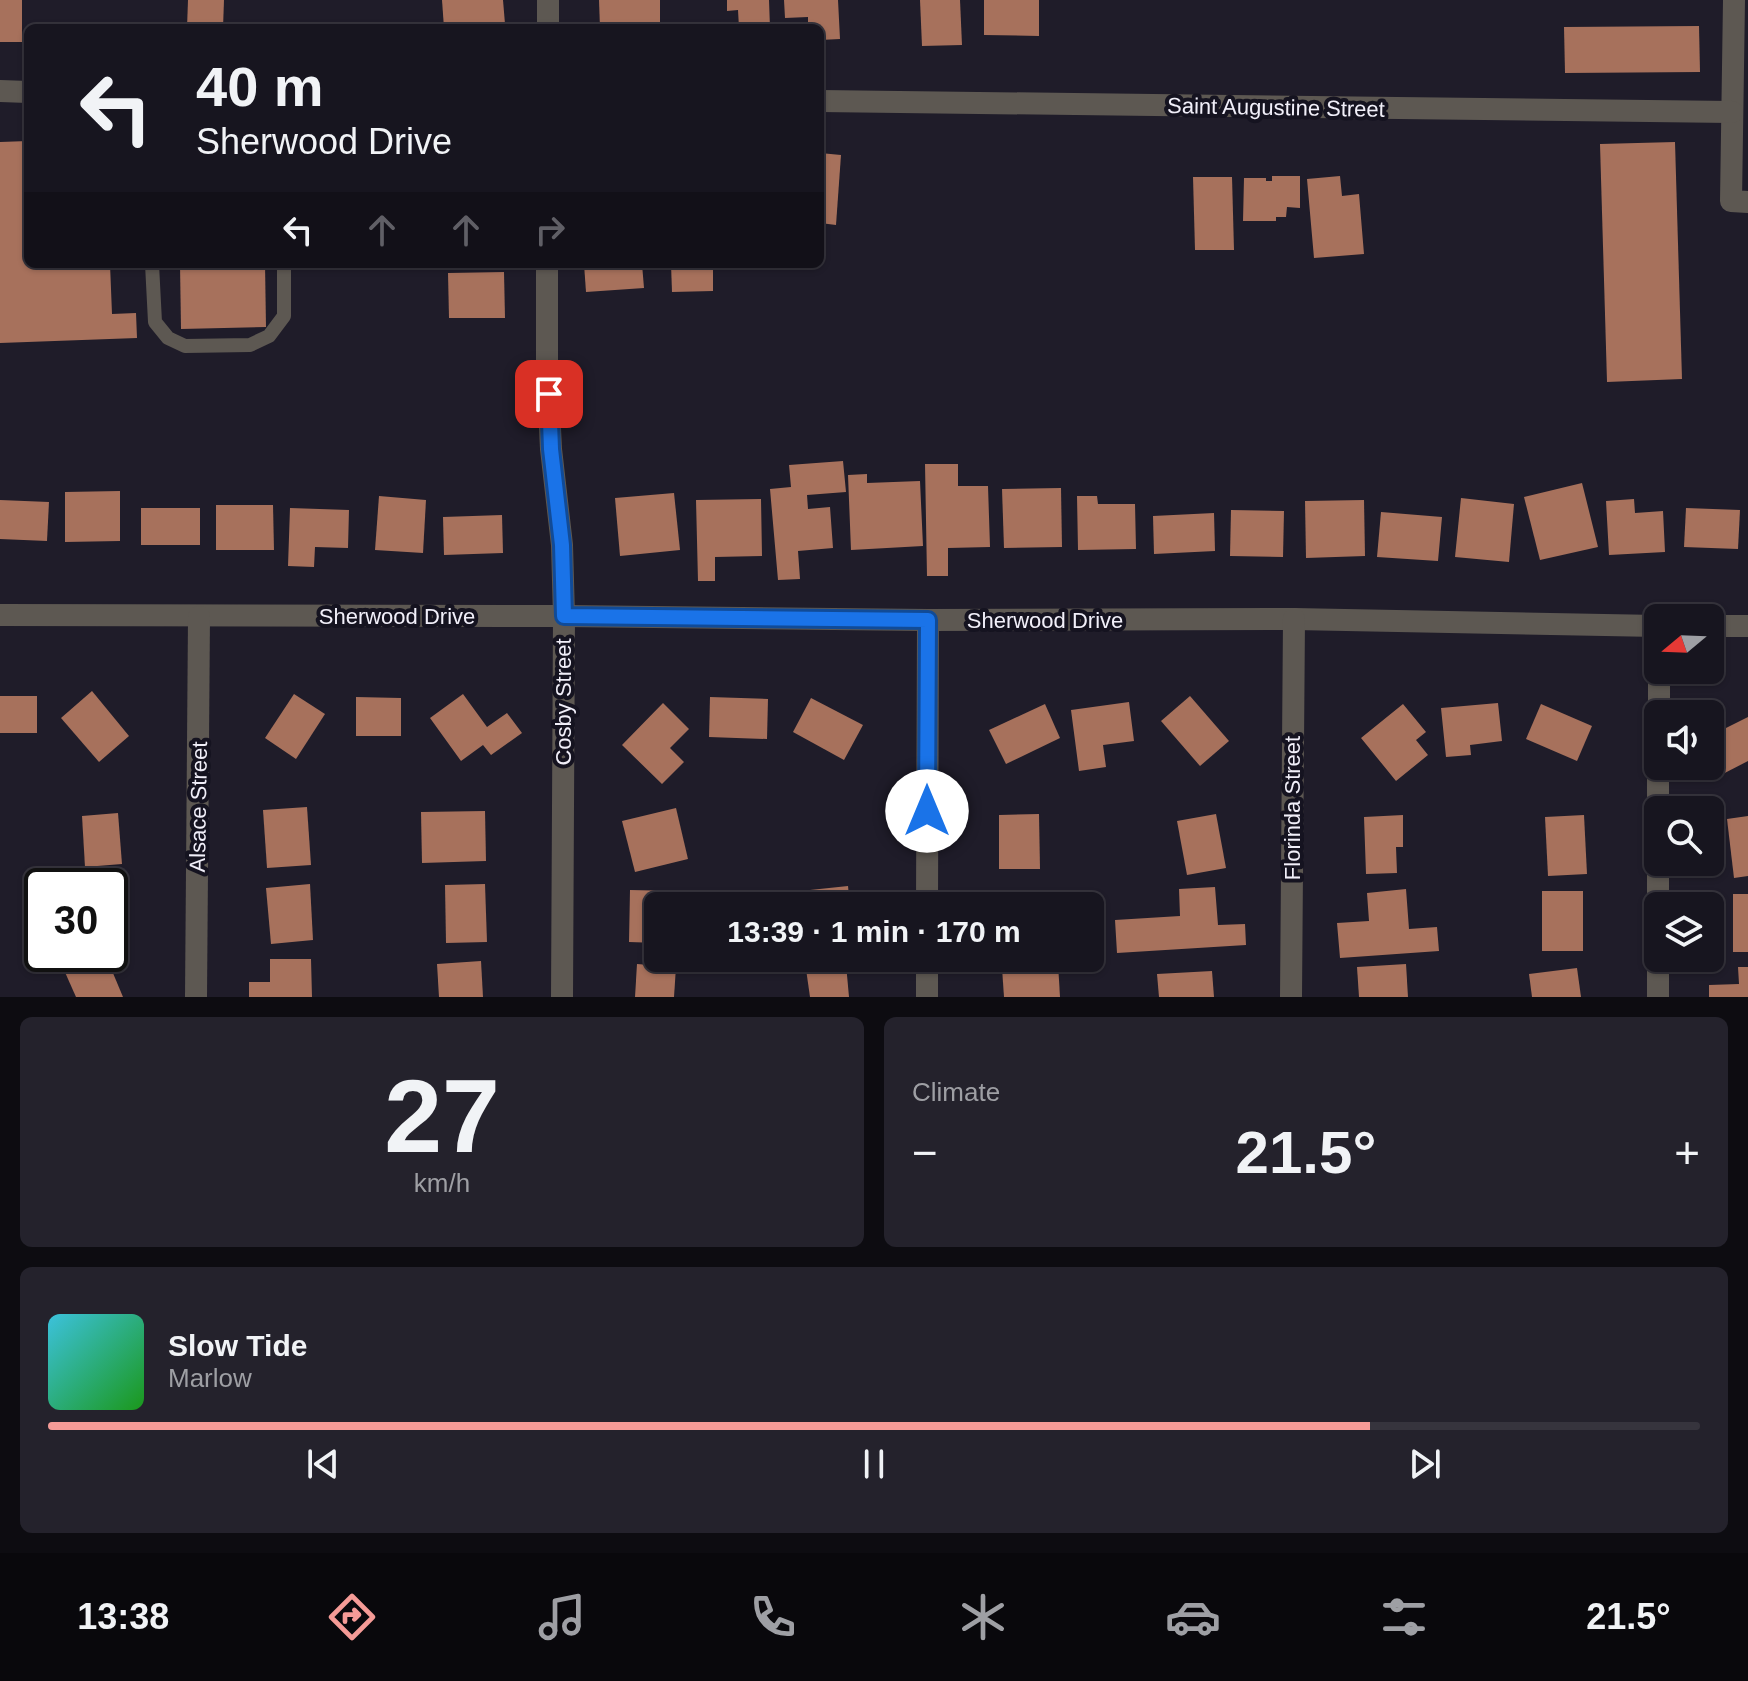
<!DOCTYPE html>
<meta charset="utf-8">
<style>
:root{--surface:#17151f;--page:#24222c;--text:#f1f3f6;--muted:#9e9fa4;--line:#36343d;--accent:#f59b97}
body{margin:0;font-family:Helvetica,sans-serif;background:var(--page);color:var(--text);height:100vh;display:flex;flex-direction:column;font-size:30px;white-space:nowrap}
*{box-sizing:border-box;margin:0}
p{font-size:26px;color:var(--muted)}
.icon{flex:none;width:44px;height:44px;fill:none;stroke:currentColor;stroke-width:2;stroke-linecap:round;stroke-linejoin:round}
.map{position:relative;height:997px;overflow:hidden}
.details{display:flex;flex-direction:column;gap:20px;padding:20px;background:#0d0c11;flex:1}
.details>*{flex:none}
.banner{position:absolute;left:24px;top:24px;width:800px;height:244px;border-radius:12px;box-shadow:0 2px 6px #0004,0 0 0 2px var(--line);background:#17151f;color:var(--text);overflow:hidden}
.needle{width:52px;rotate:251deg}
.buttons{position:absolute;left:1644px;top:604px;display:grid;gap:16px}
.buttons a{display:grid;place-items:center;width:80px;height:80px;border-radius:12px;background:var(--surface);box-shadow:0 2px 6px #0004,0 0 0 2px var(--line);font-size:40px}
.speed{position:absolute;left:24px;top:868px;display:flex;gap:16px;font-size:40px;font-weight:700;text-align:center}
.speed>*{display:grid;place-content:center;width:104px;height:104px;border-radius:50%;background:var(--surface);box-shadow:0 2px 6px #0004,0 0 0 2px var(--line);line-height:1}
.speed .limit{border:4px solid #111;border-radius:12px;background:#fff;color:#111}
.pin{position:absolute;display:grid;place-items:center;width:68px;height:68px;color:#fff;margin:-34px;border-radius:16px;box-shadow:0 4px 12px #0006}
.me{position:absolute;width:88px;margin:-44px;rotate:0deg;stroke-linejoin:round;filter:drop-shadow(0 0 6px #0008)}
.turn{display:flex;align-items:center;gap:28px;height:168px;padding:0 40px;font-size:36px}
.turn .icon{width:104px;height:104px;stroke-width:2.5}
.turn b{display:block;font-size:56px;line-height:68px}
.lanes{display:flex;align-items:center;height:76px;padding:0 40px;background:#0003;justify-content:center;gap:40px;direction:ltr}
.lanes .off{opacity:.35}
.big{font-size:60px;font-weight:800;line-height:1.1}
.details .card{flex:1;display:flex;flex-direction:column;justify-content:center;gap:12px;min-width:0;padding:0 28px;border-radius:12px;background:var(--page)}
.details .dial{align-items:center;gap:0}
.dial b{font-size:104px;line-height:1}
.song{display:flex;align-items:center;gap:24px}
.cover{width:96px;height:96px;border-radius:12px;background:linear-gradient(135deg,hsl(190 70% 55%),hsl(120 70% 35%))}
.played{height:8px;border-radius:4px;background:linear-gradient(90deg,var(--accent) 80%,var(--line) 80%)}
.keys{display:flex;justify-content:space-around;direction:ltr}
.heat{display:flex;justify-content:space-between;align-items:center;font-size:44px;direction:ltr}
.details .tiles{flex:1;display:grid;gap:20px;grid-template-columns:1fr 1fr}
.card:last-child{grid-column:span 2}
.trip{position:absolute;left:644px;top:892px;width:460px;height:80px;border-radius:12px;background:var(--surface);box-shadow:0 2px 6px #0004,0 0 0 2px var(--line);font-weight:800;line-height:80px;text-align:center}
.tabs{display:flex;height:128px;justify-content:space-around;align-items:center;background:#09080c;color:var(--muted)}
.tabs .icon{width:56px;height:56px}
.tabs .current{color:var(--accent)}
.tabs b{font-size:36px;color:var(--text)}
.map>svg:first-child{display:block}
.building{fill:#a7715c}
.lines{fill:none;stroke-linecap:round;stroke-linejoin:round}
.service{stroke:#5d5852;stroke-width:14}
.minor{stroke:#5d5852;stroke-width:22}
.route-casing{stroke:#114b97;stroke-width:20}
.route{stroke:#1a73e8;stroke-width:14}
.labels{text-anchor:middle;stroke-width:8;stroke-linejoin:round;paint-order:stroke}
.street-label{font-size:22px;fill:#f1eff9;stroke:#151320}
</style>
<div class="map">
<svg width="1748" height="997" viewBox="0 0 1748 997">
<rect width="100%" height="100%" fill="#1f1c29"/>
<g class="building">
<rect x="0" y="0" width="22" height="42"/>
<polygon points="188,0 224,0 223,28 187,28"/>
<polygon points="442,0 503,0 505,24 444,28"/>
<polygon points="599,0 660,0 660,28 600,28"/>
<polygon points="727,0 769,0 770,28 739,28 738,10 727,11"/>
<polygon points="784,0 838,0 840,39 820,40 820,28 808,28 808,17 785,18"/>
<polygon points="920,0 960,0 962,45 922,46"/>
<polygon points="984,0 1039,0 1039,36 984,35"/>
<polygon points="1699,26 1700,72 1565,73 1564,27"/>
<polygon points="28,141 28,264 110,264 112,314 136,313 137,338 0,343 0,142"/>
<polygon points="1675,142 1682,379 1607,382 1600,144"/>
<polygon points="820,153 841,155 836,225 820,223"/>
<polygon points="1272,176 1300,176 1300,208 1287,207 1286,217 1276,217 1276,221 1243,221 1244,178 1266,178 1266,181 1272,181"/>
<polygon points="1340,176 1342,196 1359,194 1364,254 1314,258 1307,179"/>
<polygon points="1193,177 1232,177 1234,250 1195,250"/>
<polygon points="180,264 265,264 266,327 181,329"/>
<polygon points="584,264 642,264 644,288 586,292"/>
<polygon points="671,264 713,264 713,291 672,292"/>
<polygon points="504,272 505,318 449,318 448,273"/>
<polygon points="843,461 846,492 807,495 808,509 830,507 833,548 798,551 800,579 778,580 770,489 791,487 789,465"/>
<polygon points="925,464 958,464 958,486 988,486 990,547 948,548 948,576 927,576"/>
<polygon points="867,474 867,483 920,481 923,546 851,550 848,475"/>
<polygon points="1582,483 1598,547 1540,560 1524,497"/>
<polygon points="1061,488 1062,547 1004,548 1002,489"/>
<polygon points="120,491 120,541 65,542 65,492"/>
<polygon points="674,493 680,550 620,556 615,498"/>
<polygon points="379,496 426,500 423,553 375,550"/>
<polygon points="1077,496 1097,496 1098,504 1135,504 1136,549 1078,550"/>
<polygon points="1461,498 1514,504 1509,562 1455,557"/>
<polygon points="761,499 762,556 715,557 715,581 698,581 696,500"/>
<polygon points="1634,499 1635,513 1663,511 1665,552 1609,555 1606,501"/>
<polygon points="0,500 49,502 47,541 0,539"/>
<polygon points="1364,500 1365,556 1306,558 1305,501"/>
<polygon points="216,505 273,505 274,550 216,550"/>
<rect x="141" y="508" width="59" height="37"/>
<polygon points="290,508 349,510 348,548 315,547 314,567 288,566"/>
<polygon points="1686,508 1740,510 1738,549 1684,547"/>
<polygon points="1231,510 1284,511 1283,557 1230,556"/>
<polygon points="1381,512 1442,517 1438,561 1377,557"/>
<polygon points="1214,513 1215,551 1154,554 1153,516"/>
<polygon points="502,515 503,553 444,555 443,517"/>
<polygon points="92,691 129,736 99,762 61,718"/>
<polygon points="294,694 325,714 296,759 265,738"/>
<polygon points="463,694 487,727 507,713 522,733 491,755 483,745 461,761 430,718"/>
<rect x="0" y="696" width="37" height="37"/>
<polygon points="1190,696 1229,741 1200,766 1161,721"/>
<polygon points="356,697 401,698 401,736 356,736"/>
<polygon points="710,697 768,699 767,739 709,737"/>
<polygon points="811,698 863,725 844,760 793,732"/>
<polygon points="1129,702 1134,741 1103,745 1106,767 1079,771 1071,710"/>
<polygon points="663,703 689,729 670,748 684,762 662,784 622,745"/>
<polygon points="1498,703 1502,741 1470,745 1471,755 1446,757 1441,708"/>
<polygon points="1045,704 1060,738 1006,764 989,730"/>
<polygon points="1403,704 1426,732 1416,740 1428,755 1396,781 1361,738"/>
<polygon points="1541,704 1592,726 1577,761 1526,739"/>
<polygon points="1748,717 1748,761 1715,778 1709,766 1710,736"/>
<polygon points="307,807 311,865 267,868 263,810"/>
<polygon points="676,808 688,859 635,872 622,821"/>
<polygon points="485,811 486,861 422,863 421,812"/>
<polygon points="118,813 122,864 85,867 82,816"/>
<polygon points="1039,814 1040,869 999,869 999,815"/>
<polygon points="1216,814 1226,868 1187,875 1177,821"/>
<polygon points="1403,815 1403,847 1396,847 1397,873 1366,874 1364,817"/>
<polygon points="1584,815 1587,874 1548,876 1545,817"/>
<polygon points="1748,816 1748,876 1734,878 1727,819"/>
<polygon points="310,884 313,940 271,944 266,888"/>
<polygon points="485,884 487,942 446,943 445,885"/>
<polygon points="110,886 119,886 119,931 110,930"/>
<polygon points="848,886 850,906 812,906 810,890"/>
<polygon points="1215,887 1218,925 1245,924 1246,945 1117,953 1115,920 1180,916 1179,889"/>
<polygon points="1406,889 1409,929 1437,927 1439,951 1340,958 1337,923 1369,921 1367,893"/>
<polygon points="630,890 677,891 677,906 658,906 658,943 629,942"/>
<rect x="1542" y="891" width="41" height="60"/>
<polygon points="1039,892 1040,906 1000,906 999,895"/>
<rect x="1733" y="894" width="15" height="58"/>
<polygon points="103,954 105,954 123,997 76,997 64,970"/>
<polygon points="270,959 311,959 312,997 249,997 249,982 270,982"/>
<polygon points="481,961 483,997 439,997 437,964"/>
<polygon points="1058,963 1060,997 1004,997 1002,968"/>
<polygon points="637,964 676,967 674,997 635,997"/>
<polygon points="846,964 849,997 810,997 806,969"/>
<polygon points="1406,964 1408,997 1359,997 1357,967"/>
<polygon points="1738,967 1748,967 1748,997 1709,997 1709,985 1739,984"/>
<polygon points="1577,968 1581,997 1532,997 1529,974"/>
<polygon points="1212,971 1214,997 1159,997 1157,974"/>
</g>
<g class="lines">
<polyline class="service" points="152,264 155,322 168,338 185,346 250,345 269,336 284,316 284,264"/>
<g class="minor">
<polyline points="1734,0 1731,201 1748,202"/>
<polyline points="548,28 548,0"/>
<polyline points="0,91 28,92"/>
<polyline points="820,101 1732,112"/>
<polyline points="547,264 547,366 551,449 562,545 564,616 562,997"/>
<polyline points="0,615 564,616 928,620 1294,619 1658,626"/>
<polyline points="1710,626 1748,626"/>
<polyline points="1659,714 1659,670"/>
<polyline points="1658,810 1658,766"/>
<polyline points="927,906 928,620"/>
<polyline points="196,997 199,617"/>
<polyline points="927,997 927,958"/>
<polyline points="1291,997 1294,619"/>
<polyline points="1658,997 1658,862"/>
</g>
</g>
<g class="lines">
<defs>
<polyline id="route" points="549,394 551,449 562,545 564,616 928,620 927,811"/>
</defs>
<use href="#route" class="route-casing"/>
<use href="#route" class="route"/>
</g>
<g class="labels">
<g class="street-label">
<text transform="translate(1276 107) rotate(1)" y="8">Saint Augustine Street</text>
<text x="397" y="624">Sherwood Drive</text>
<text x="1045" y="628">Sherwood Drive</text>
<text transform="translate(563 702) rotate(-90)" y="8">Cosby Street</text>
<text transform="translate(198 807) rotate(-89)" y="8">Alsace Street</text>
<text transform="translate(1292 808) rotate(-90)" y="8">Florinda Street</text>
</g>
</g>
</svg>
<div class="buttons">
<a><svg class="needle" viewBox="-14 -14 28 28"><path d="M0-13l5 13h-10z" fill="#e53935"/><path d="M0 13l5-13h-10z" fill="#9e9fa4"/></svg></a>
<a><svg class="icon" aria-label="sound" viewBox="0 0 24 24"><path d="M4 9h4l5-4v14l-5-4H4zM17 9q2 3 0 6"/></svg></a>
<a><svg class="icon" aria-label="search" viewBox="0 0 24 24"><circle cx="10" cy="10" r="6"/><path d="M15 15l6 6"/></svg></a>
<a><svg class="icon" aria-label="layers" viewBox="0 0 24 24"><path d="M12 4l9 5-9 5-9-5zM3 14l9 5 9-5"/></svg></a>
</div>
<div class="speed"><div class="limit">30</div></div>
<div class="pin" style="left:549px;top:394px;background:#d93025"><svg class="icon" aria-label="arrive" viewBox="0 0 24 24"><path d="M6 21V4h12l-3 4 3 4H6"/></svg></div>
<svg class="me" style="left:927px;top:811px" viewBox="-20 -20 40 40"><circle r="19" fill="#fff"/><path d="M0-13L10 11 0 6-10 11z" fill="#1a73e8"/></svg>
<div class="trip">13:39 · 1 min · 170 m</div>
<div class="banner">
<div class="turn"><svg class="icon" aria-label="left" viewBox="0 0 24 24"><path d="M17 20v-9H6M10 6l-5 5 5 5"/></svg><div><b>40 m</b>Sherwood Drive</div></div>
<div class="lanes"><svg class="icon" aria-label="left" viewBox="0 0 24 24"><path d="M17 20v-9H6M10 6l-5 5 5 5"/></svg><svg class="icon off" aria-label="ahead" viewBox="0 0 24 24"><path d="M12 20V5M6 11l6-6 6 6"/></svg><svg class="icon off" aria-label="ahead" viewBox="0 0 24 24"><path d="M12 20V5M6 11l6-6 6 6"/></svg><svg class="icon off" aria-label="right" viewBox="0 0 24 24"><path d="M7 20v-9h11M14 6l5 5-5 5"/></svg></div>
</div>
</div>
<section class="details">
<div class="tiles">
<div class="card dial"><b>27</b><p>km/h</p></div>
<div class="card"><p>Climate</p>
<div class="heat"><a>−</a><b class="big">21.5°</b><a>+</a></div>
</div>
<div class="card">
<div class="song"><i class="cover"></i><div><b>Slow Tide</b><p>Marlow</p></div></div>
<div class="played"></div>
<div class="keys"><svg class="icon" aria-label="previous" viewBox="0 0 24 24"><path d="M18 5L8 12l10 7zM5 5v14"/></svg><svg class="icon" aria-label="pause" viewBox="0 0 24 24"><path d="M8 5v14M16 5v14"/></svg><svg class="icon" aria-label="next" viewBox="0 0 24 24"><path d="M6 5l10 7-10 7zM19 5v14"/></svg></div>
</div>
</div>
</section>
<nav class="tabs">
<b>13:38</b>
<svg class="icon current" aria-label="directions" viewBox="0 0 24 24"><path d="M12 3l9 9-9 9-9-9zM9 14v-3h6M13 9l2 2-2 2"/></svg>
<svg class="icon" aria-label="music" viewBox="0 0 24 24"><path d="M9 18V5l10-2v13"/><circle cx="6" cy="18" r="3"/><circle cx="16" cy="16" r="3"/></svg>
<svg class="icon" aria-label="phone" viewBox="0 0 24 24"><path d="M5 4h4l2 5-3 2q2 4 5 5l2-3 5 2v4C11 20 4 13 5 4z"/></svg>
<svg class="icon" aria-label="climate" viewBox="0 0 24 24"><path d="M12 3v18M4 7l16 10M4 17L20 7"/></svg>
<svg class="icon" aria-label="car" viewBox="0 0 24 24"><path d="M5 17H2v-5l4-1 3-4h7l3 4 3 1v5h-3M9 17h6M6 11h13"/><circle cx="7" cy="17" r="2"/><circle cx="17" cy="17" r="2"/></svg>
<svg class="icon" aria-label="filters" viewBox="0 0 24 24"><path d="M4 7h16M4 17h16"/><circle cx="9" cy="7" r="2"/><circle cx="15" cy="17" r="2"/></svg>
<b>21.5°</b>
</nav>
